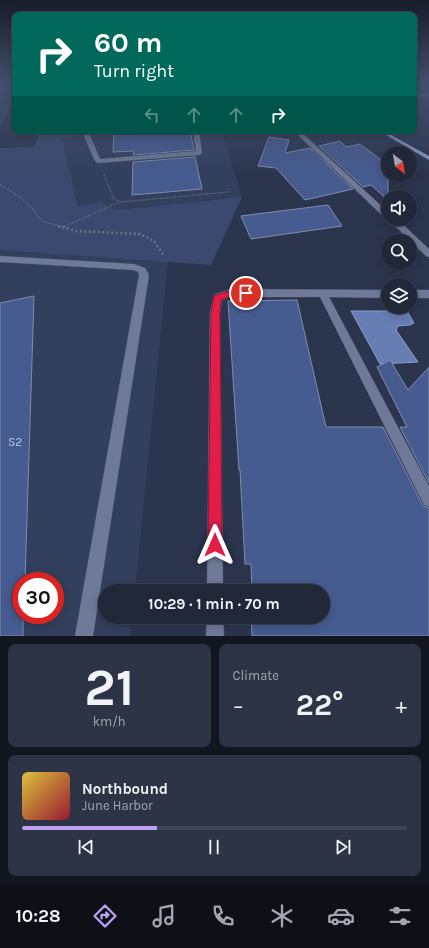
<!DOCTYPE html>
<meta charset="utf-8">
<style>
:root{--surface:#20283a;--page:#2d3445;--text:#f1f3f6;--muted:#a2a6af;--line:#3d4454;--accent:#bca0f2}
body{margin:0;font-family:Karla,sans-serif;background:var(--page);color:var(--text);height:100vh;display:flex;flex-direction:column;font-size:15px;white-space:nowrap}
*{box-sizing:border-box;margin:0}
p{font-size:13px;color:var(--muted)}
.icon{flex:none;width:22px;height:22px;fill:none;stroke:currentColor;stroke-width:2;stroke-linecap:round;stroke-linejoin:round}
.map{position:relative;height:636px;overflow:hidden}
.sheet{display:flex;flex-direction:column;gap:8px;padding:8px;background:#121620;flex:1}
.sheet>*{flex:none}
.top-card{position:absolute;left:12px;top:12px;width:405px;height:122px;border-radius:8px;box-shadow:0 2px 10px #0003,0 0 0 1px var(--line);background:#00695c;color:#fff;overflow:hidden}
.needle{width:26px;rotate:149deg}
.fabs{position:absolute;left:381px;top:146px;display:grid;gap:8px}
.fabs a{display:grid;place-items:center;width:36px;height:36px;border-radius:50%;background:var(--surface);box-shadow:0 2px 10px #0003,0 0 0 1px var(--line);font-size:20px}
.speed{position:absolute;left:12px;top:572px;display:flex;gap:8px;font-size:20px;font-weight:700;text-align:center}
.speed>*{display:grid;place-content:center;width:52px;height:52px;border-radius:50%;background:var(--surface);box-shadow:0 2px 10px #0003,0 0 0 1px var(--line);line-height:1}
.speed .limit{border:6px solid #d22;background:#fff;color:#111}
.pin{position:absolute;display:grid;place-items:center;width:34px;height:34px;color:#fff;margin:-17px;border:2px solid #fff;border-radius:50%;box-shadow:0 1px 4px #0007}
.me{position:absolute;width:44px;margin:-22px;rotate:0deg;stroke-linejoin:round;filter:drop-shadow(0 0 3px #0008)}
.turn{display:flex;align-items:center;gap:14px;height:84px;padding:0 16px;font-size:18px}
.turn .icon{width:52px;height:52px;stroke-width:2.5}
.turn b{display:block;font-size:28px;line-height:34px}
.lanes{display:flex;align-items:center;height:38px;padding:0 16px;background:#0003;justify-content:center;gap:20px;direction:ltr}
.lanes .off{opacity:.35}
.big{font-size:30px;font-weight:700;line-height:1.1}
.sheet .widget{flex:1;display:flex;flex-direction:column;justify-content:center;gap:6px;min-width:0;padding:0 14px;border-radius:8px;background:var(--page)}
.sheet .dial{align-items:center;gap:0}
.dial b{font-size:52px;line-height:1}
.song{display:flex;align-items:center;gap:12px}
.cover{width:48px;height:48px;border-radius:6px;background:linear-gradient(135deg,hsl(50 70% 55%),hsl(350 70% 35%))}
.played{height:4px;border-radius:2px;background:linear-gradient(90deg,var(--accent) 35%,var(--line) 35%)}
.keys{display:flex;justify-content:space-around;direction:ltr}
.heat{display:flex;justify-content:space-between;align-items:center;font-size:22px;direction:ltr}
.sheet .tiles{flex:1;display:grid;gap:8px;grid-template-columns:1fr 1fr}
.widget:last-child{grid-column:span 2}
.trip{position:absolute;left:98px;top:584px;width:232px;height:40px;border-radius:20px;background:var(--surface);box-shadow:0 2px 10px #0003,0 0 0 1px var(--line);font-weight:700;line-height:40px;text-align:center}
.tabs{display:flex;height:64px;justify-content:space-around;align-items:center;background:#0d1017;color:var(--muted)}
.tabs .icon{width:28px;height:28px}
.tabs .current{color:var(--accent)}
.tabs b{font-size:18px;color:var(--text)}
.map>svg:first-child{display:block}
.built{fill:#323f5d;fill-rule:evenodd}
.green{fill:#3a496d}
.water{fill:#677eb5;stroke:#8b9ec9}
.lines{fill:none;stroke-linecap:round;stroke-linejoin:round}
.stream{fill:#8b9ec9;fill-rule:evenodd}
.building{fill:#465b8f;stroke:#808daa}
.lane-casing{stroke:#485166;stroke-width:1}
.street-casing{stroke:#485166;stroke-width:1}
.path-far1{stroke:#6a748a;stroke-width:1.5;stroke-dasharray:1 1.5;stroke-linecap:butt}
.path{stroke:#6a748a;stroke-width:2.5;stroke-dasharray:2 2.5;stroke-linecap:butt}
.lane{fill:#6e7a97;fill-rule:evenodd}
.street{fill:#6e7a97;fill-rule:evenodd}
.route{fill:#e11d48;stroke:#92132f}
.labels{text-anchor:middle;stroke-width:4;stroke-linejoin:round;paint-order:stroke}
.near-number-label{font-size:12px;fill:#bac5de}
</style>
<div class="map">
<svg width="429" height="636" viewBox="0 0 429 636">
<rect width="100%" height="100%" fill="#2b354e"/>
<g class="built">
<polygon points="0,85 15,85 15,97 0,127"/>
<path d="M40,131H222L242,197L211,265L168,261L135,591H105V617H132L130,636H0V148L34,147ZM21,581H55V615H21Z"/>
</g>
<polygon class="green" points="40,131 76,131 78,136 62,139 78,207 101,202 108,207 119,210 242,197 211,265 0,250 0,148 34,147"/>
<polygon class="water" points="351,311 407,311 414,323 410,325 398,326 396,330 418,362 380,364"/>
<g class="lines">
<polygon class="stream" points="379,131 384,131 429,156 429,160"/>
</g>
<g class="building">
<polygon points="114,131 190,131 194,150 133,155 134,151 113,152"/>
<polygon points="269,137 289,140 285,153 310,148 353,189 305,200 276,168 258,166"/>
<polygon points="340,141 346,147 360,144 388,165 388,200 371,185 363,187 319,146"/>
<polygon points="195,157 202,189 132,195 133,162"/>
<polygon points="328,205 342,226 251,239 241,216"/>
<polygon points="34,296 25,581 21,581 21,615 23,615 23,636 0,636 0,303"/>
<polygon points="297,300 326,427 383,427 423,506 429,508 429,636 252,636 251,617 323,617 323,591 252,591 251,564 245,564 240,470 239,470 228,301"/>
<polygon points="390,360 408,390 429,367 429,483 400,427 407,427 377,367"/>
</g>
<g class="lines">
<defs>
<g id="lane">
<polygon points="0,85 4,85 0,88"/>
<polygon points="429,93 429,95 414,99 414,95"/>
<polygon points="82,131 88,131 100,159 196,151 193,131 199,131 202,153 199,155 98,163 95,161"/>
<polygon points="0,256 134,264 145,268 149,275 93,636 75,636 139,275 138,272 133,270 0,262"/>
</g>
<g id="street">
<polygon points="294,131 300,131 388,212 388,218 385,218"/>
<polygon points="388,219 397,219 429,249 429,257 426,256"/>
<polygon points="231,289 388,290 388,298 329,297 429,486 429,507 424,505 320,297 231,297 222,300 220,313 223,591 207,591 210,313 214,295"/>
<rect x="410" y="290" width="19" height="8"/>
<polygon points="207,617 223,617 224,636 206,636"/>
</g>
</defs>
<use href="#lane" class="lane-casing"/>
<use href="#street" class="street-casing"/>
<g class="path-far1">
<polyline points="104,175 114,199 121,202 228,192"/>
<polyline points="0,185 20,197 32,208 42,221 62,227"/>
<polyline points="63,227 120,202"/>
</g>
<g class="path">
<polyline points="58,226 76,231 140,234 154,241 163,254"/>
<polyline points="63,227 66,226"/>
</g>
<use href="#lane" class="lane"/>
<use href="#street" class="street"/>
</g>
<linearGradient id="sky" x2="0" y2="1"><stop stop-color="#181d2b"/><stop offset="0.49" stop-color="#44516e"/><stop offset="1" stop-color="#44516e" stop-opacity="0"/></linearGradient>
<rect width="429" height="174" fill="url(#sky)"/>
<polygon class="route" points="231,290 246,290 251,293 246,296 232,296 221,300 220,313 222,545 220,550 215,552 210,550 208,545 211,313 214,296"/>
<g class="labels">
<g class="near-number-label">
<text x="15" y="446">S2</text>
</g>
</g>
</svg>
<div class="fabs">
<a><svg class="needle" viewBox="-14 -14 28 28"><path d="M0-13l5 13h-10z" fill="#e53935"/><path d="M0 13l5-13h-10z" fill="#a2a6af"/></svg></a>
<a><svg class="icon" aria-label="sound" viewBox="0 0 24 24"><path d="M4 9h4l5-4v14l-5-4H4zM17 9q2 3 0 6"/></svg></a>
<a><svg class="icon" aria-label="search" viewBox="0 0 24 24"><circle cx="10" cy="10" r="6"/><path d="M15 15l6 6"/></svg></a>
<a><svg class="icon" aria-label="layers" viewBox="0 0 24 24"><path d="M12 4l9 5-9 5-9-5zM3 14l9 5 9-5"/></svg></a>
</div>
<div class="speed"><div class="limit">30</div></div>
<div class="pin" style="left:246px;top:293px;background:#d93025"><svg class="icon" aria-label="arrive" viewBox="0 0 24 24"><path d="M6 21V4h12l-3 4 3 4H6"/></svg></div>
<svg class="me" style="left:215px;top:545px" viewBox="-20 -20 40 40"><path d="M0-17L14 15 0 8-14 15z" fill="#e11d48" stroke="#fff" stroke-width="4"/></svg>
<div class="trip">10:29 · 1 min · 70 m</div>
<div class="top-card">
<div class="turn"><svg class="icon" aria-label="right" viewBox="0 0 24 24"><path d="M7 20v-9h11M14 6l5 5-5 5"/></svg><div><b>60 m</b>Turn right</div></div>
<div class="lanes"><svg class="icon off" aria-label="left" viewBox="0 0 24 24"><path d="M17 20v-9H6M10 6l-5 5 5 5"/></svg><svg class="icon off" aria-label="ahead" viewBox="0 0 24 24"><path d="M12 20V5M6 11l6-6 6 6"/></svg><svg class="icon off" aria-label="ahead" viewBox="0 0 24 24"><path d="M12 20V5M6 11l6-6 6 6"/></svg><svg class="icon" aria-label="right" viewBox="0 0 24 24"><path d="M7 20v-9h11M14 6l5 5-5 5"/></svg></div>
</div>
</div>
<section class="sheet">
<div class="tiles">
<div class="widget dial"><b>21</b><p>km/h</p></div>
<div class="widget"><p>Climate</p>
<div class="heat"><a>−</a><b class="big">22°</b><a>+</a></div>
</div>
<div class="widget">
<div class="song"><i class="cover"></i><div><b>Northbound</b><p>June Harbor</p></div></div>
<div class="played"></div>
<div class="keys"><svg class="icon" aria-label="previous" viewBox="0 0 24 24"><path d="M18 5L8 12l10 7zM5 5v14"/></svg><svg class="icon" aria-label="pause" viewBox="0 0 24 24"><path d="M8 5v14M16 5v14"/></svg><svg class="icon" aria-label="next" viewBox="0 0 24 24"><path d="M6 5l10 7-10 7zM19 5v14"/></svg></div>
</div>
</div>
</section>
<nav class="tabs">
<b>10:28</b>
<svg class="icon current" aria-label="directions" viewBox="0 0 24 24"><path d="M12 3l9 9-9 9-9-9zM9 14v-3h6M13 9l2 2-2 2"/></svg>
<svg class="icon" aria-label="music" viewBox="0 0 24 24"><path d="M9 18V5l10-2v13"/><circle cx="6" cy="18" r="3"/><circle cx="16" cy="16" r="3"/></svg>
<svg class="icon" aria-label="phone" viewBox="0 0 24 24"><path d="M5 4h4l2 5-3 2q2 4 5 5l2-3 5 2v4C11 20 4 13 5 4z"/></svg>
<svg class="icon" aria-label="climate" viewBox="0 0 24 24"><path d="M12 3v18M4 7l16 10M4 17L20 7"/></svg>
<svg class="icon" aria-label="car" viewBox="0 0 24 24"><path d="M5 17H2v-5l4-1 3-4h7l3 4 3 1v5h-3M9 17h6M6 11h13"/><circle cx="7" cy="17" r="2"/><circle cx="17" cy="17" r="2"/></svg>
<svg class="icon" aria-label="filters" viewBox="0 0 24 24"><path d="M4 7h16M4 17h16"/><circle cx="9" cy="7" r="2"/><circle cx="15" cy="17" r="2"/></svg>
</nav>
